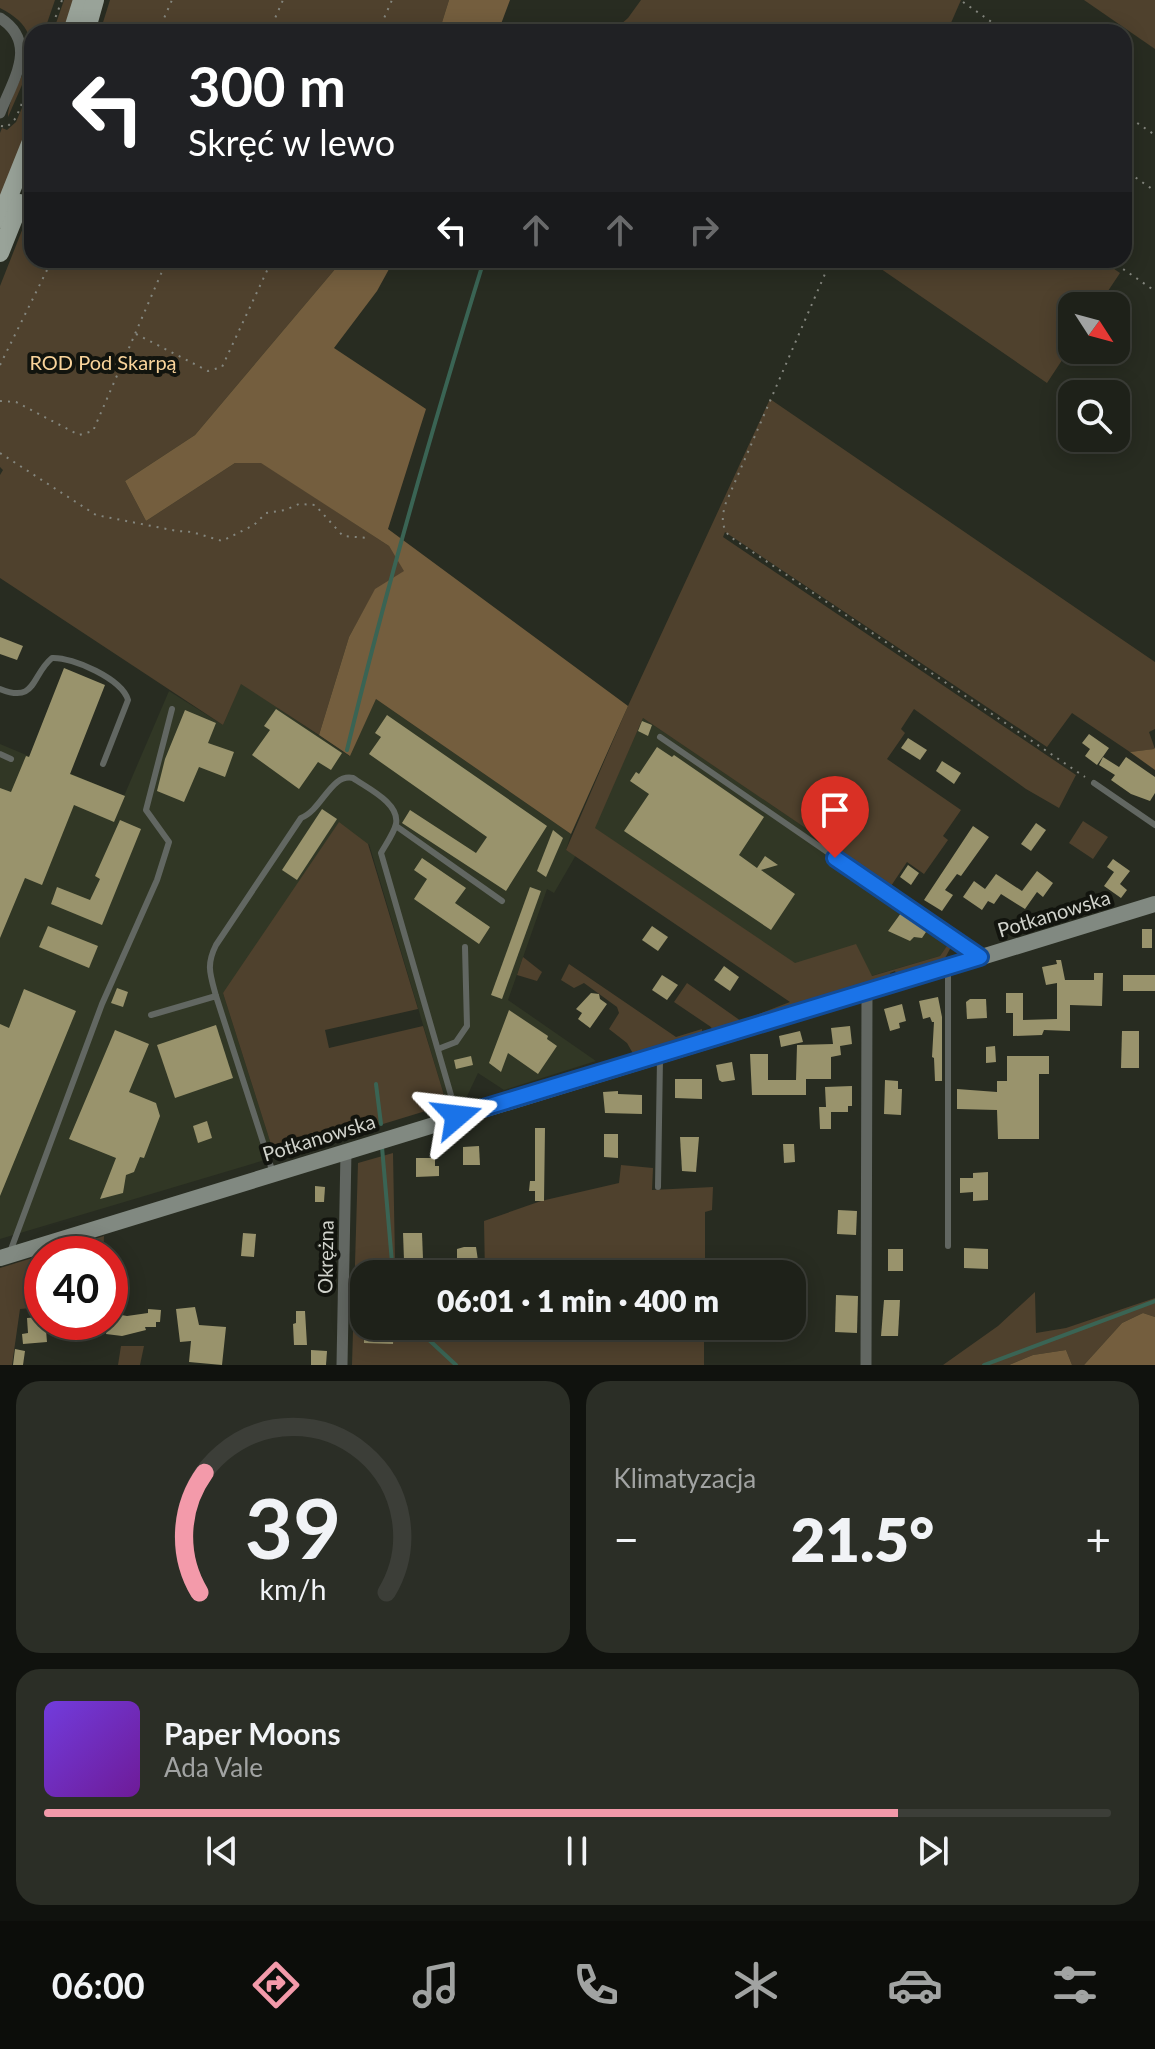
<!DOCTYPE html>
<html lang="pl">
<meta charset="utf-8">
<style>
:root{--surface:#1e2119;--page:#2b2e26;--text:#f1f3f6;--muted:#a1a3a2;--line:#3c3e38;--accent:#f39aaa}
body{margin:0;font-family:Lato,sans-serif;background:var(--page);color:var(--text);height:100vh;display:flex;flex-direction:column;font-size:30px;white-space:nowrap}
*{box-sizing:border-box;margin:0}
p{font-size:26px;color:var(--muted)}
.icon{flex:none;width:44px;height:44px;fill:none;stroke:currentColor;stroke-width:2;stroke-linecap:round;stroke-linejoin:round}
.map{position:relative;height:1365px;overflow:hidden}
.drawer{display:flex;flex-direction:column;gap:16px;padding:16px;background:#10120e;flex:1}
.drawer>*{flex:none}
.guide{position:absolute;left:24px;top:24px;width:1108px;height:244px;border-radius:24px;box-shadow:0 4px 20px #0003,0 0 0 2px var(--line);background:#202124;color:#fff;overflow:hidden}
.needle{width:52px;rotate:126deg}
.tools{position:absolute;left:1058px;top:292px;display:grid;gap:16px}
.tools a{display:grid;place-items:center;width:72px;height:72px;border-radius:16px;background:var(--surface);box-shadow:0 4px 20px #0003,0 0 0 2px var(--line);font-size:40px}
.speed{position:absolute;left:24px;top:1236px;display:flex;gap:16px;font-size:40px;font-weight:700;text-align:center}
.speed>*{display:grid;place-content:center;width:104px;height:104px;border-radius:50%;background:var(--surface);box-shadow:0 4px 20px #0003,0 0 0 2px var(--line);line-height:1}
.speed .limit{border:12px solid #d22;background:#fff;color:#111}
.pin{position:absolute;display:grid;place-items:center;width:68px;height:68px;color:#fff;margin:-82px -34px;border-radius:50% 50% 50% 0;rotate:-45deg;box-shadow:0 0 8px #0007}
.pin .icon{rotate:45deg}
.me{position:absolute;width:88px;margin:-44px;rotate:73deg;stroke-linejoin:round;filter:drop-shadow(0 0 6px #0008)}
.turn{display:flex;align-items:center;gap:28px;height:168px;padding:0 32px;font-size:36px}
.turn .icon{width:104px;height:104px;stroke-width:2.5}
.turn b{display:block;font-size:56px;line-height:68px}
.lanes{display:flex;align-items:center;height:76px;padding:0 32px;background:#0003;justify-content:center;gap:40px;direction:ltr}
.lanes .off{opacity:.35}
.big{font-size:60px;font-weight:800;line-height:1.1}
.drawer .tile{flex:1;display:flex;flex-direction:column;justify-content:center;gap:12px;min-width:0;padding:0 28px;border-radius:24px;background:var(--page)}
.drawer .dial{align-items:center;gap:0}
.dial svg{height:208px;overflow:visible;fill:none;stroke:var(--line);stroke-width:7;stroke-linecap:round;text-anchor:middle}
.dial text{fill:var(--text);stroke:none}
.song{display:flex;align-items:center;gap:24px}
.cover{width:96px;height:96px;border-radius:12px;background:linear-gradient(135deg,hsl(260 70% 55%),hsl(280 70% 35%))}
.played{height:8px;border-radius:4px;background:linear-gradient(90deg,var(--accent) 80%,var(--line) 80%)}
.keys{display:flex;justify-content:space-around;direction:ltr}
.heat{display:flex;justify-content:space-between;align-items:center;font-size:44px;direction:ltr}
.drawer .tiles{flex:1;display:grid;gap:16px;grid-template-columns:1fr 1fr}
.tile:last-child{grid-column:span 2}
.trip{position:absolute;left:350px;top:1260px;width:456px;height:80px;border-radius:24px;background:var(--surface);box-shadow:0 4px 20px #0003,0 0 0 2px var(--line);font-weight:800;line-height:80px;text-align:center}
.dock{display:flex;height:128px;justify-content:space-around;align-items:center;background:#0c0d0a;color:var(--muted)}
.dock .icon{width:56px;height:56px}
.dock .active{color:var(--accent)}
.dock b{font-size:36px;color:var(--text)}
.map>svg:first-child{display:block}
.built{fill:#313725}
.green{fill:#4f412d}
.forest{fill:#745e3e}
.lines{fill:none;stroke-linecap:round;stroke-linejoin:round}
.stream{stroke:#3a6454;stroke-width:4}
.building{fill:#99936c}
.path{stroke:#84867e;stroke-width:2;stroke-dasharray:2 6;stroke-linecap:butt}
.lane{stroke:#626762;stroke-width:6}
.street{stroke:#626762;stroke-width:11}
.secondary{stroke:#818981;stroke-width:16}
.primary{stroke:#99a399;stroke-width:18}
.route-casing{stroke:#114b97;stroke-width:20}
.route{stroke:#1a73e8;stroke-width:14}
.labels{text-anchor:middle;stroke-width:8;stroke-linejoin:round;paint-order:stroke}
.park-label{font-size:20px;fill:#fad49b;stroke:#12140e}
.street-label{font-size:20px;fill:#d1d3cc;stroke:#12140e}
</style>
<div class="map">
<svg width="1155" height="1365" viewBox="0 0 1155 1365">
<rect width="100%" height="100%" fill="#282c21"/>
<g class="built">
<polygon points="241,683 349,756 376,699 571,834 566,850 576,855 554,893 547,889 508,1000 596,1061 504,1090 478,1073 462,1107 442,1106 444,1095 369,844 223,993 275,1157 0,1239 0,744 124,796 169,691 223,725"/>
<polygon points="643,718 958,931 940,956 871,976 870,973 831,988 594,828"/>
</g>
<g class="green">
<path d="M0,0H55L44,32H32V62L8,117C9,80 63,40 0,8Z"/>
<polygon points="64,0 75,0 66,32 53,32"/>
<polygon points="110,0 449,0 439,32 100,32"/>
<polygon points="641,0 961,0 947,32 612,32 628,18"/>
<polygon points="1084,0 1155,0 1155,49"/>
<polygon points="32,84 32,124 0,205 0,133 2,128 7,130 16,122"/>
<polygon points="32,205 32,260 339,260 336,268 195,435 125,481 146,521 235,463 262,463 389,546 405,571 375,590 349,637 319,735 241,684 223,725 0,578 0,475 3,470 0,467 0,286"/>
<polygon points="868,260 1101,260 1120,273 1098,306 1072,306 1072,345 1047,383"/>
<polygon points="770,399 1155,662 1155,729 1149,732 1155,749 1130,752 1072,713 1047,747 725,532 723,537 1076,775 1059,808 1026,789 914,709 901,729 905,733 887,759 961,810 943,836 948,840 924,874 907,862 891,886 643,718 595,828 795,963 856,944 872,976 940,956 949,943 951,947 944,960 897,975 895,971 890,973 892,978 713,1031 711,1027 674,1002 687,983 741,1021 790,1002 566,850 628,706"/>
<polygon points="1083,821 1108,837 1093,859 1069,843"/>
<polygon points="339,822 368,844 418,1009 325,1030 329,1048 423,1026 444,1095 442,1106 275,1157 223,993"/>
<polygon points="523,957 542,972 537,981 517,975"/>
<polygon points="569,964 676,1037 702,1029 702,1036 635,1057 627,1043 609,1029 619,1013 617,1007 584,983 574,988 561,980"/>
<polygon points="393,1153 395,1260 401,1274 364,1274 364,1326 704,1326 704,1365 352,1365 358,1163"/>
<polygon points="621,1165 653,1168 652,1190 713,1187 712,1210 705,1212 705,1274 485,1274 484,1221 541,1201 619,1183"/>
<polygon points="104,1236 103,1254 52,1254 52,1252"/>
<polygon points="42,1255 42,1307 20,1309 12,1365 0,1365 0,1268"/>
<polygon points="1035,1292 1036,1333 1066,1328 1155,1298 1155,1317 1143,1313 1122,1323 1084,1365 1072,1365 1066,1350 1033,1355 1009,1365 943,1365 998,1326"/>
<polygon points="121,1346 144,1346 140,1365 118,1365"/>
</g>
<g class="forest">
<polygon points="449,0 510,0 498,32 439,32"/>
<polygon points="339,260 394,260 377,291 334,348 426,409 388,529 628,706 571,834 376,699 350,756 319,735 349,637 375,589 404,571 389,546 261,463 235,463 146,521 125,481 195,435 336,268"/>
<polygon points="1155,748 1155,770 1130,752 1154,749"/>
<polygon points="1143,1313 1155,1317 1155,1365 1084,1365 1122,1323"/>
<polygon points="1066,1350 1072,1365 1009,1365 1033,1355"/>
</g>
<g class="lines">
<g class="stream">
<path d="M347,750C387,585 434,422 484,260"/>
<polyline points="376,1084 381,1124"/>
<polyline points="382,1147 393,1274"/>
<polyline points="414,1326 456,1365"/>
<polyline points="984,1365 1155,1301"/>
</g>
</g>
<g class="building">
<polygon points="0,637 23,646 17,660 0,654"/>
<polygon points="64,668 105,685 70,774 125,796 114,822 74,805 42,885 25,878 0,938 0,788 11,792 26,756 29,757"/>
<polygon points="276,709 342,753 331,770 318,762 299,789 252,755 270,730 264,726"/>
<polygon points="185,710 216,723 208,743 234,752 225,777 199,767 184,802 157,791 165,759"/>
<polygon points="387,715 547,826 506,891 402,823 410,810 476,853 487,837 369,754 381,737 375,733"/>
<polygon points="642,721 652,725 648,736 638,731"/>
<polygon points="1089,734 1109,748 1097,765 1085,756 1090,749 1082,743"/>
<polygon points="908,738 927,750 920,760 901,748"/>
<polygon points="657,747 672,757 674,755 764,817 739,855 757,868 765,856 778,865 761,870 795,894 771,930 624,831 649,794 630,781 636,772 639,774"/>
<polygon points="1103,757 1119,767 1126,757 1155,777 1155,793 1150,801 1131,794 1111,780 1115,775 1099,765"/>
<polygon points="942,761 961,773 954,784 936,771"/>
<polygon points="322,809 337,819 297,880 282,870"/>
<polygon points="120,820 141,829 102,925 51,904 57,887 90,900 100,879 95,876"/>
<polygon points="1036,823 1046,830 1031,851 1021,844"/>
<polygon points="973,826 989,837 961,876 957,874 945,890 953,895 942,911 924,900"/>
<polygon points="553,830 563,838 546,877 537,871"/>
<polygon points="422,858 466,888 455,903 490,927 479,944 414,899 427,879 414,870"/>
<polygon points="1113,859 1130,871 1120,884 1127,890 1121,898 1104,886 1114,872 1107,867"/>
<polygon points="908,865 919,873 911,885 900,877"/>
<polygon points="1037,871 1053,883 1043,897 1037,892 1025,909 1001,894 994,904 988,901 982,910 963,897 974,881 985,889 996,874 1022,891"/>
<polygon points="530,887 541,891 502,999 491,995"/>
<polygon points="901,913 928,929 922,938 914,937 910,941 888,931"/>
<polygon points="48,926 98,946 89,968 39,947"/>
<polygon points="652,926 668,937 658,951 642,940"/>
<rect x="1142" y="929" width="10" height="19"/>
<polygon points="1056,960 1061,960 1065,980 1094,980 1094,973 1103,973 1102,1006 1070,1005 1070,1031 1044,1030 1042,1035 1013,1036 1013,1013 1006,1013 1006,993 1023,993 1023,1020 1057,1019 1057,983 1046,985 1042,967 1057,964"/>
<polygon points="724,966 739,977 730,991 714,980"/>
<polygon points="662,975 678,985 667,1000 652,990"/>
<rect x="1123" y="975" width="32" height="16"/>
<polygon points="117,988 128,992 123,1007 111,1003"/>
<polygon points="24,989 76,1011 0,1196 0,1024 9,1028"/>
<polygon points="591,993 599,994 600,999 607,1004 590,1028 578,1019 582,1013 576,1009"/>
<polygon points="938,997 942,1017 942,1081 935,1081 934,1058 932,1057 934,1022 932,1022 930,1017 923,1019 919,1001"/>
<polygon points="970,999 986,999 987,1018 967,1019 966,1002"/>
<polygon points="902,1004 906,1021 899,1023 900,1028 890,1031 884,1009"/>
<polygon points="509,1010 548,1036 547,1039 557,1046 538,1074 508,1053 501,1072 489,1063"/>
<polygon points="216,1025 233,1078 175,1098 157,1045"/>
<polygon points="850,1026 852,1044 840,1046 841,1055 831,1057 831,1079 806,1079 806,1095 752,1095 750,1054 768,1054 768,1080 796,1080 797,1045 833,1044 831,1028"/>
<polygon points="115,1030 149,1044 129,1092 156,1103 160,1116 144,1158 140,1157 134,1172 126,1175 123,1193 100,1199 116,1158 69,1139"/>
<polygon points="800,1031 803,1042 781,1047 779,1036"/>
<polygon points="1122,1031 1139,1031 1139,1068 1121,1068"/>
<polygon points="995,1046 996,1062 986,1063 986,1047"/>
<polygon points="471,1056 473,1065 456,1069 454,1060"/>
<polygon points="1007,1056 1049,1056 1049,1074 1039,1074 1039,1139 998,1139 997,1110 957,1109 957,1089 997,1092 997,1081 1007,1081"/>
<polygon points="732,1062 735,1080 722,1082 719,1080 716,1065"/>
<polygon points="675,1079 702,1079 702,1099 675,1098"/>
<polygon points="885,1080 898,1081 898,1089 902,1089 901,1115 884,1114"/>
<polygon points="852,1086 852,1106 848,1106 848,1112 831,1112 831,1129 820,1129 819,1107 826,1107 825,1087"/>
<polygon points="618,1091 618,1094 642,1095 642,1114 605,1113 603,1092"/>
<polygon points="207,1121 212,1138 198,1143 193,1126"/>
<polygon points="535,1128 545,1128 544,1201 535,1201 535,1191 529,1191 530,1181 535,1181"/>
<polygon points="604,1134 618,1134 618,1158 604,1157"/>
<polygon points="680,1137 699,1137 696,1172 682,1171"/>
<polygon points="783,1144 794,1144 795,1162 784,1163"/>
<polygon points="479,1146 480,1165 463,1165 463,1147"/>
<polygon points="416,1158 435,1158 435,1166 439,1166 439,1176 416,1177"/>
<polygon points="988,1172 988,1200 973,1201 973,1192 960,1193 960,1178 973,1178 973,1173"/>
<polygon points="315,1186 325,1187 324,1202 315,1202"/>
<polygon points="838,1210 857,1211 856,1235 837,1234"/>
<polygon points="243,1233 256,1234 254,1257 241,1256"/>
<polygon points="403,1233 422,1233 423,1259 404,1260"/>
<polygon points="464,1247 476,1247 480,1274 470,1274 470,1269 466,1269 465,1265 457,1265 457,1249"/>
<polygon points="964,1248 988,1249 988,1269 964,1268"/>
<rect x="888" y="1249" width="15" height="22"/>
<polygon points="836,1295 858,1296 857,1333 835,1332"/>
<polygon points="884,1300 900,1300 898,1336 881,1336"/>
<polygon points="195,1307 199,1325 226,1327 222,1365 189,1362 191,1341 180,1342 176,1309"/>
<polygon points="148,1309 161,1310 160,1322 156,1322 156,1327 145,1327 146,1330 122,1336 106,1334 110,1313 127,1316 148,1313"/>
<polygon points="296,1311 305,1311 307,1345 294,1345 293,1324 296,1323"/>
<polygon points="42,1317 42,1322 75,1322 74,1334 46,1330 47,1342 23,1344 22,1334 28,1333 27,1318"/>
<polygon points="364,1326 394,1326 393,1344 364,1343"/>
<polygon points="15,1349 25,1351 23,1365 13,1365"/>
<polygon points="311,1350 327,1351 326,1365 311,1365"/>
</g>
<g class="lines">
<g class="path">
<polyline points="963,2 1006,32"/>
<polyline points="50,32 62,0"/>
<polyline points="158,32 172,0"/>
<polyline points="269,32 283,0"/>
<polyline points="378,32 392,0"/>
<polyline points="1124,114 1155,135"/>
<polyline points="1,126 7,127 16,118 32,78"/>
<polyline points="1124,179 1129,173 1155,191"/>
<path d="M831,260L725,505C722,518 721,525 729,536L1085,777"/>
<polyline points="1110,260 1155,291"/>
<polyline points="136,334 208,371 222,367 272,260"/>
<polyline points="0,365 52,260"/>
<polyline points="0,401 16,402 79,435 93,431 167,260"/>
<polyline points="0,453 96,515 177,531 192,532 222,541 254,525 266,513 285,510 299,504 315,505 343,536 368,538"/>
</g>
<g class="lane">
<path d="M0,689C37,704 31,675 52,658C73,657 122,679 128,700L103,764"/>
<polyline points="660,737 977,955"/>
<polyline points="0,754 11,759"/>
<polyline points="1094,783 1155,825"/>
<polyline points="396,826 502,901"/>
<polyline points="948,969 948,1246"/>
<path d="M216,996C210,974 206,965 216,945L301,818C322,810 331,773 353,778C367,788 400,803 396,824C394,833 386,844 381,853L457,1116"/>
<polyline points="151,1015 216,996 273,1173"/>
<polyline points="438,1049 456,1042 467,1026 465,947"/>
<polyline points="658,1187 660,1058"/>
<polyline points="10,1252 102,1004 157,880 169,842 146,810 172,709"/>
</g>
<g class="street">
<path d="M0,18C39,43 13,80 0,113"/>
<polyline points="342,1365 346,1151"/>
<polyline points="866,1365 867,992"/>
</g>
<polyline class="secondary" points="0,1258 1155,904"/>
<g class="primary">
<polyline points="72,32 82,0"/>
<polyline points="86,32 95,0"/>
<polyline points="0,219 32,139"/>
<polyline points="0,253 20,203"/>
</g>
</g>
<g class="lines">
<defs>
<polyline id="route" points="457,1116 980,957 835,858"/>
</defs>
<use href="#route" class="route-casing"/>
<use href="#route" class="route"/>
</g>
<g class="labels">
<g class="park-label">
<text x="103" y="370">ROD Pod Skarpą</text>
</g>
<g class="street-label">
<text transform="translate(1054 914) rotate(-17)" y="7">Potkanowska</text>
<text transform="translate(319 1138) rotate(-17)" y="7">Potkanowska</text>
<text transform="translate(326 1257) rotate(-89)" y="7">Okrężna</text>
</g>
</g>
</svg>
<div class="tools">
<a><svg class="needle" viewBox="-14 -14 28 28"><path d="M0-13l5 13h-10z" fill="#e53935"/><path d="M0 13l5-13h-10z" fill="#a1a3a2"/></svg></a>
<a><svg class="icon" aria-label="search" viewBox="0 0 24 24"><circle cx="10" cy="10" r="6"/><path d="M15 15l6 6"/></svg></a>
</div>
<div class="speed"><div class="limit">40</div></div>
<div class="pin" style="left:835px;top:858px;background:#d93025"><svg class="icon" aria-label="arrive" viewBox="0 0 24 24"><path d="M6 21V4h12l-3 4 3 4H6"/></svg></div>
<svg class="me" style="left:457px;top:1116px" viewBox="-20 -20 40 40"><path d="M0-17L14 15 0 8-14 15z" fill="#1a73e8" stroke="#fff" stroke-width="4"/></svg>
<div class="trip">06:01 · 1 min · 400 m</div>
<div class="guide">
<div class="turn"><svg class="icon" aria-label="left" viewBox="0 0 24 24"><path d="M17 20v-9H6M10 6l-5 5 5 5"/></svg><div><b>300 m</b>Skręć w lewo</div></div>
<div class="lanes"><svg class="icon" aria-label="left" viewBox="0 0 24 24"><path d="M17 20v-9H6M10 6l-5 5 5 5"/></svg><svg class="icon off" aria-label="ahead" viewBox="0 0 24 24"><path d="M12 20V5M6 11l6-6 6 6"/></svg><svg class="icon off" aria-label="ahead" viewBox="0 0 24 24"><path d="M12 20V5M6 11l6-6 6 6"/></svg><svg class="icon off" aria-label="right" viewBox="0 0 24 24"><path d="M7 20v-9h11M14 6l5 5-5 5"/></svg></div>
</div>
</div>
<section class="drawer">
<div class="tiles">
<div class="tile dial"><svg viewBox="0 0 100 80">
<path d="M14 69A42 42 0 1 1 86 69"/>
<path d="M14 69A42 42 0 0 1 16 23" stroke="#f39aaa"/>
<text x="50" y="56" font-size="32" font-weight="700">39</text>
<text x="50" y="72" font-size="11">km/h</text>
</svg></div>
<div class="tile"><p>Klimatyzacja</p>
<div class="heat"><a>−</a><b class="big">21.5°</b><a>+</a></div>
</div>
<div class="tile">
<div class="song"><i class="cover"></i><div><b>Paper Moons</b><p>Ada Vale</p></div></div>
<div class="played"></div>
<div class="keys"><svg class="icon" aria-label="previous" viewBox="0 0 24 24"><path d="M18 5L8 12l10 7zM5 5v14"/></svg><svg class="icon" aria-label="pause" viewBox="0 0 24 24"><path d="M8 5v14M16 5v14"/></svg><svg class="icon" aria-label="next" viewBox="0 0 24 24"><path d="M6 5l10 7-10 7zM19 5v14"/></svg></div>
</div>
</div>
</section>
<nav class="dock">
<b>06:00</b>
<svg class="icon active" aria-label="directions" viewBox="0 0 24 24"><path d="M12 3l9 9-9 9-9-9zM9 14v-3h6M13 9l2 2-2 2"/></svg>
<svg class="icon" aria-label="music" viewBox="0 0 24 24"><path d="M9 18V5l10-2v13"/><circle cx="6" cy="18" r="3"/><circle cx="16" cy="16" r="3"/></svg>
<svg class="icon" aria-label="phone" viewBox="0 0 24 24"><path d="M5 4h4l2 5-3 2q2 4 5 5l2-3 5 2v4C11 20 4 13 5 4z"/></svg>
<svg class="icon" aria-label="climate" viewBox="0 0 24 24"><path d="M12 3v18M4 7l16 10M4 17L20 7"/></svg>
<svg class="icon" aria-label="car" viewBox="0 0 24 24"><path d="M5 17H2v-5l4-1 3-4h7l3 4 3 1v5h-3M9 17h6M6 11h13"/><circle cx="7" cy="17" r="2"/><circle cx="17" cy="17" r="2"/></svg>
<svg class="icon" aria-label="filters" viewBox="0 0 24 24"><path d="M4 7h16M4 17h16"/><circle cx="9" cy="7" r="2"/><circle cx="15" cy="17" r="2"/></svg>
</nav>
